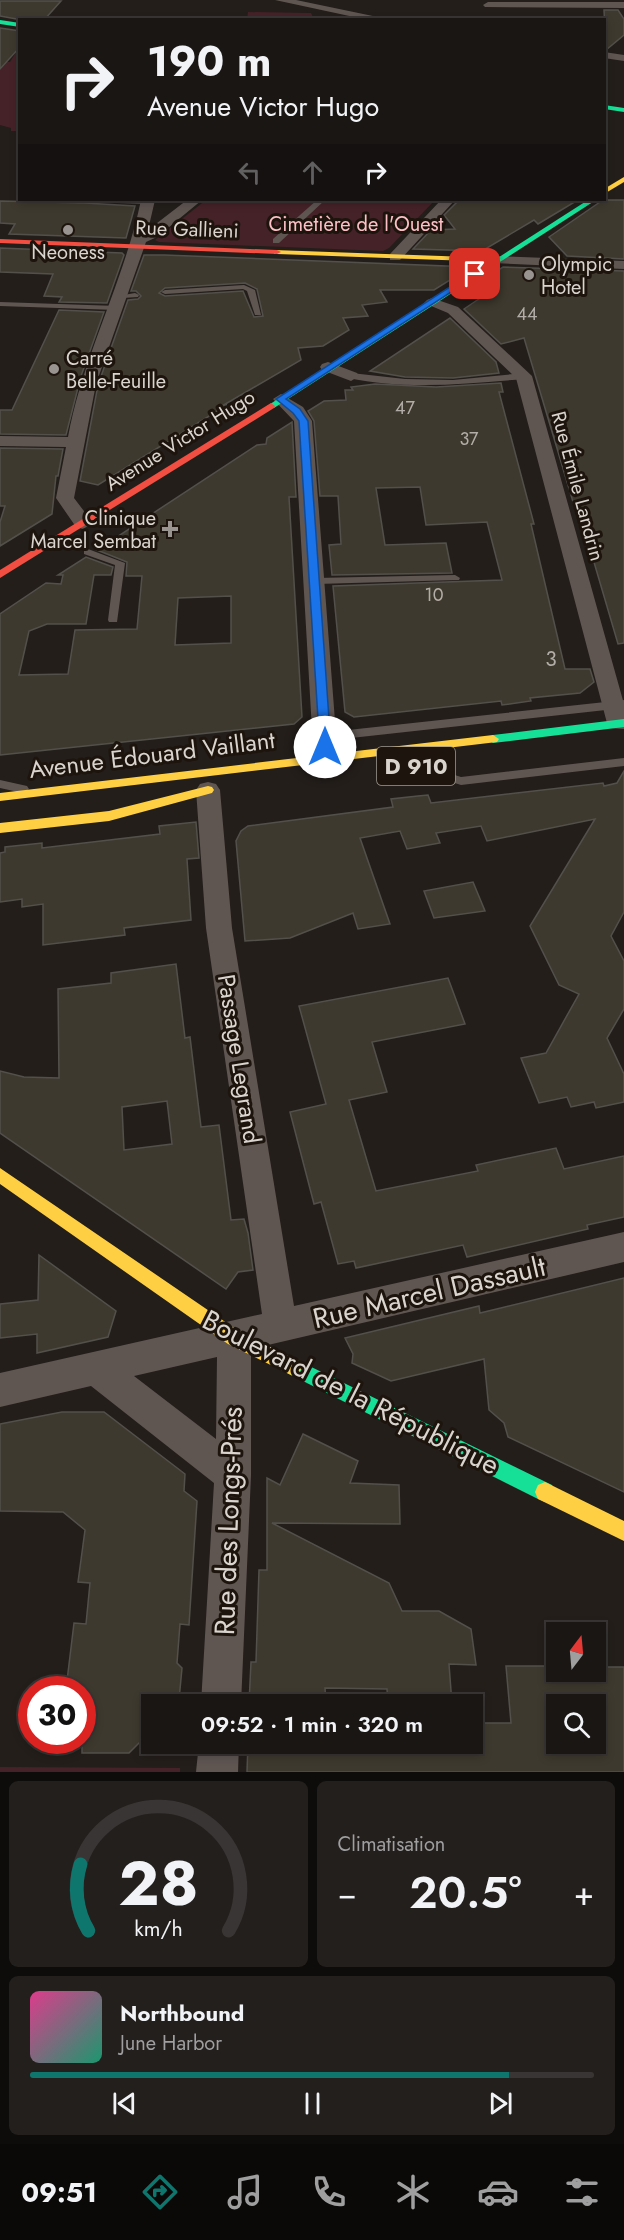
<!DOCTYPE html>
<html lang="fr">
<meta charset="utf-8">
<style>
:root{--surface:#1a1614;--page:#231f1d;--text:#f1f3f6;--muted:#9f9fa0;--line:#383534;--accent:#0f766e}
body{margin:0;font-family:Jost,sans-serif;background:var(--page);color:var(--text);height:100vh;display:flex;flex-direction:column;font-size:22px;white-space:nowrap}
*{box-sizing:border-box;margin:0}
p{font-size:20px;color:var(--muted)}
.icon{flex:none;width:33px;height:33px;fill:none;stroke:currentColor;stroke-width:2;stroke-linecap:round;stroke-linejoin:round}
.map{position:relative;height:1772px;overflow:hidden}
.details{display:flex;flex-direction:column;gap:9px;padding:9px;background:#0e0c0b;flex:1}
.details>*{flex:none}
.guide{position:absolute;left:18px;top:18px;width:588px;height:183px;border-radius:0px;box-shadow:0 3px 9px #0003,0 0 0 2px var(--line);background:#1a1614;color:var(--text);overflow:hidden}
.needle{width:39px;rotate:16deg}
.buttons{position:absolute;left:546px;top:1622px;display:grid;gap:12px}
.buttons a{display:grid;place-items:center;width:60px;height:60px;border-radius:0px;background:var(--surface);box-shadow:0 3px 9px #0003,0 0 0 2px var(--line);font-size:30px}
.speed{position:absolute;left:18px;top:1676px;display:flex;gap:12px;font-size:30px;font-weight:700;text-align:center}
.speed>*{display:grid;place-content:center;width:78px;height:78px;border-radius:50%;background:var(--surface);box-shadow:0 3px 9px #0003,0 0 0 2px var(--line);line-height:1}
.speed .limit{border:9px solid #d22;background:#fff;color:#111}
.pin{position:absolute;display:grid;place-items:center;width:51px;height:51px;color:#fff;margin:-26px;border-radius:12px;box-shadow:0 3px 9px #0006}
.me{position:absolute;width:66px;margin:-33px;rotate:0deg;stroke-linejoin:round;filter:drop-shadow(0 0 4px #0008)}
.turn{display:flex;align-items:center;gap:21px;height:126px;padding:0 30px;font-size:27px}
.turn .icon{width:78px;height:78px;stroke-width:2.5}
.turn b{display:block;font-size:42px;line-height:51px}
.lanes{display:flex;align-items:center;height:57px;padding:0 30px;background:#0003;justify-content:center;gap:30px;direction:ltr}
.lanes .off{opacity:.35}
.big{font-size:45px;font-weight:600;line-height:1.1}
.details .card{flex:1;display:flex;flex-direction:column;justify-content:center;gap:9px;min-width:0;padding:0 21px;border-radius:9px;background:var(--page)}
.details .dial{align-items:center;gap:0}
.dial svg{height:156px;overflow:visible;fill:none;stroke:var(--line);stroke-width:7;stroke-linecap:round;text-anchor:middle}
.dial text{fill:var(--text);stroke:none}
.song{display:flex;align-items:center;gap:18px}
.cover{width:72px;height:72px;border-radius:9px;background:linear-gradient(135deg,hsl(330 70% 55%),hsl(160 70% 35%))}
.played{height:6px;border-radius:3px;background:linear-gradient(90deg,var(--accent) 85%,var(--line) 85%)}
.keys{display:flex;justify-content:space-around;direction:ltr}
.heat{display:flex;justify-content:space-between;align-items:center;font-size:33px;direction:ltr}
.details .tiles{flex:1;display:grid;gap:9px;grid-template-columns:1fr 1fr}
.card:last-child{grid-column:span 2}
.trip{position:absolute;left:141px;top:1694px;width:342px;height:60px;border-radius:0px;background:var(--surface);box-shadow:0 3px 9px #0003,0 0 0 2px var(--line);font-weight:600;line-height:60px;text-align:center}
.tab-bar{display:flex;height:96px;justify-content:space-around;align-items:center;background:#0a0908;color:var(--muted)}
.tab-bar .icon{width:42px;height:42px}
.tab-bar .on{color:var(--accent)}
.tab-bar b{font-size:27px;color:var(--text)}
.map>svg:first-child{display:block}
.green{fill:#452227}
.building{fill:#3e392e;stroke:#53504c;stroke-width:1.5;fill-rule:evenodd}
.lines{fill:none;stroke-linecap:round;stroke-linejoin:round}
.lane{fill:#5f5652;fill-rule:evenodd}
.street{fill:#5f5652;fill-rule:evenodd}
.fast{fill:#16e098;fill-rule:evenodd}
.slow{fill:#ffcf43;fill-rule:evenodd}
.jam{fill:#f24e42;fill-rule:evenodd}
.route{fill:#1a73e8;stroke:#114b97;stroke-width:1.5}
.poi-dot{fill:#9a9490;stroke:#1d150d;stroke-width:2}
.labels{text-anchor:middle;stroke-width:6;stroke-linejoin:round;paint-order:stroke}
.far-number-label{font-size:18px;fill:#b3ada7}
.far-park-label{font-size:20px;fill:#fdc0c7;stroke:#1d150d}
.far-street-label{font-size:20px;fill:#dad4cf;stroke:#1d150d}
.far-poi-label{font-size:20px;fill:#dad4cf;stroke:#1d150d;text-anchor:start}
.number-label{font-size:21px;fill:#b3ada7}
.shield{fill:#1d150d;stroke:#a19b95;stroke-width:1.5}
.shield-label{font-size:22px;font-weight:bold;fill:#dad4cf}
.street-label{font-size:24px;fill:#dad4cf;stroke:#1d150d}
.near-street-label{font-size:28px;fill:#dad4cf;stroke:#1d150d}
</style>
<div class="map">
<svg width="624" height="1772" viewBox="0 0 624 1772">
<rect width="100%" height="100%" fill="#231e1a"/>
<g class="green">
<polygon points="248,12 311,13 314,19 247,19"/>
<polygon points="18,49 19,131 11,131 11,128 0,125 0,62 10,62"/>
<polygon points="206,200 435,200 389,248 383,251 159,242 155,240"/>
<polygon points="0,1767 180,1768 180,1772 0,1772"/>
</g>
<g class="building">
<polygon points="0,1 61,1 44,20 22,20 0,16"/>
<polygon points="604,10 618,10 624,19 624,35 606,50"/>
<polygon points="0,28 20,31 20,47 0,69"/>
<polygon points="459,200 578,200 538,224 534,220 482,251 413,249 431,230 455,229 444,215"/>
<polygon points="603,200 624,200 624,259 567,256 549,237"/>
<polygon points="0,201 85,203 135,206 126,238 9,234 15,224 0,223"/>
<polygon points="0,248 122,253 124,255 107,303 59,302 62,297 44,296 53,274 0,272"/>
<path d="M144,255H164L471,267L434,290H380L387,302L362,305L368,316L343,318L349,330L323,346L298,348L301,360L222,406L227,405L98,485L80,481L98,385L128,300L138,299L141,296L136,291H131ZM245,283L257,289L263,316L254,317L243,291L165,296L159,293L165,288Z"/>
<polygon points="503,267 624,271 624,643 618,644 591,552 588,552 524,338 501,344 464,309 498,286 469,289"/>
<polygon points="59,310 104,312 81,376 66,435 0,434 0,410 12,410"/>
<polygon points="450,318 496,362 499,373 453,378 405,377 370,371"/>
<polygon points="501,383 503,392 499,392 534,524 531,524 565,669 590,669 594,682 580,693 530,698 531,701 502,705 501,701 354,717 345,712 333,586 502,580 487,522 426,525 420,487 376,488 385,545 446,543 452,573 332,575 329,545 341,544 338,496 320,496 314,421 308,411 324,401 346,400 345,390 353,390 351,387 375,384 436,387"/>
<path d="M292,422L296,497H289L302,717L294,724L0,755V614L46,583L61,584L63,575H58L86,557L113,567L111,575H94L86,624H47L29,631L19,675L68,674L75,630L137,629L142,576H126L127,562L97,550L257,445L266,444L267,438ZM231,596V643L175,645L178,598Z"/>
<polygon points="0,448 63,449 58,476 56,476 52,514 0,546 0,522 5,506 0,506"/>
<polygon points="624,771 624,912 611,936 624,961 624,1009 607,1038 624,1074 624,1102 596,1108 594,1102 571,1107 567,1097 539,1103 521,1058 546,1053 579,994 559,985 530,926 595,819 487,841 481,826 436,833 440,843 407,849 400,831 360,838 390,924 358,929 353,913 290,938 245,941 236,841 241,831 248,826 393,807 391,799 418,796 428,795 431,803 603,783 604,786 617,783"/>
<polygon points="196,822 199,858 187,859 191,920 124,928 125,935 43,945 43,904 22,907 22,899 0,902 0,853 5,852 5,847 42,843 42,848 160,834 159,826"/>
<polygon points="473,882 485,911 434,918 424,891"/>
<path d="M176,964L185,1038L190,1037L201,1127L219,1125L231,1220L244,1219L248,1233L253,1270L238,1272L226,1289L0,1133V1071L24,1077L59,1078L58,989L111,983V973ZM167,1101L172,1144L124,1150L122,1107Z"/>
<polygon points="448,978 465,1024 372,1042 387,1092 349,1100 376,1191 478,1171 476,1165 556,1148 564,1169 624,1156 624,1217 587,1225 588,1229 467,1257 463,1245 356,1268 354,1261 338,1264 321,1202 314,1204 290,1112 326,1104 299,1006"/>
<polygon points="39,1255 116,1311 108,1337 37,1353 37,1334 0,1338 0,1304 38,1300"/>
<polygon points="624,1278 624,1492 508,1437 504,1423 489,1410 484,1359 391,1381 352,1363 353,1354 345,1338 479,1306 480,1313"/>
<polygon points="62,1412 104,1412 185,1474 184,1491 197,1501 189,1625 180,1624 177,1663 182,1668 179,1700 175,1704 152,1704 152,1730 129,1753 82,1753 82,1689 66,1689 74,1623 86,1624 90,1583 78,1582 85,1530 63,1512 0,1511 0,1424"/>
<polygon points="303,1434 358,1461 350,1483 399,1485 400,1524 272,1523 389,1583 402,1611 439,1611 471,1629 476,1665 449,1664 452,1704 388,1704 387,1689 325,1688 326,1704 249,1704 251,1662 256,1662 259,1570 267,1570 267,1478 280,1485"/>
<path d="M506,1666H556V1671H596V1667H624V1772H247L248,1743L389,1746V1743H472V1723H511ZM556,1704H596V1743H556Z"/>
</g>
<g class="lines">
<g class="lane">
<polygon points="84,200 136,200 151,202 147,204 88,202"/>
<polygon points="317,200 325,200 279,243 273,243 273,239"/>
<polygon points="244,285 255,290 261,315 255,315 247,291 243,289 165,294 161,292 165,290"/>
<polygon points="135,293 139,295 138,297 122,298 118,296"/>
<polygon points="0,302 117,306 121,308 117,310 0,306"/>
<path d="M351,373L405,379L453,380L524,373L528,376L524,379C465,384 406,390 348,378L347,376Z"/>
<polygon points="88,549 125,563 117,622 109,622 108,620 115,565 84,554 84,550"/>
<polygon points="455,575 460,578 459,580 316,584 311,581 316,578"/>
<polygon points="624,700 624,708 351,738 329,750 321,750 319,747 348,730"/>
<polygon points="624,758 624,766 461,785 410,769 408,766 414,762 461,777"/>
<polygon points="0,780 27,786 29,789 23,793 0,788"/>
</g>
<g class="street">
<polygon points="275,0 296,0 392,20 368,20"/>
<polygon points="488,2 624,2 624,8 485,7 483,5"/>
<polygon points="604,52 624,55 624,61 604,58"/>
<path d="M141,200H155L148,230L187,200H202L157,237L146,242L96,384L74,498L93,523L83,529L76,527L56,498L66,447L0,446V436L68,437C83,355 124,282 141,200Z"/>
<polygon points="441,200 455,200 400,260 390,260 390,254"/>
<polygon points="497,256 624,261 624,269 492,263 490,260"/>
<polygon points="432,298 458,307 532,376 624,704 624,729 610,728 607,723 516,378 448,313 424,303 427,300"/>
<polygon points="328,362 357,373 359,376 351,381 322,370 320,367 322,364"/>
<polygon points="281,394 303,407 312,421 337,747 333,753 325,755 317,753 313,747 294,421 273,399"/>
<path d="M208,782L216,784L220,790L232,928L294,1306L624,1232V1262L251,1349V1475L241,1704H201L214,1483L91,1386L0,1407V1373L262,1314L206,928L196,790L200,784ZM217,1357L216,1439L134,1376Z"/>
<polygon points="199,1743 239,1743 238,1772 196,1772"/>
</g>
<g class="fast">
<polygon points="0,20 20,23 20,27 0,24"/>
<polygon points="604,105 624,108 624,112 604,109"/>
<polygon points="588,200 596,200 274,408 267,406"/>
<polygon points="624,719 624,727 493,743 487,739 493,735"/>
<polygon points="293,1358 552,1485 555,1492 552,1499 545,1502 538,1499 287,1373 284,1367 287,1361"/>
</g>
<g class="slow">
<polygon points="624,177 624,182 604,194 604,189"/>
<polygon points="274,250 497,258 501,260 497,262 277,254 274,254"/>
<polygon points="493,735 499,739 497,742 0,801 0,793"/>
<polygon points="208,786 212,787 214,790 212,793 109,821 0,833 0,823 109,811"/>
<polygon points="0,1168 240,1332 299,1361 302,1367 299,1373 293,1376 228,1344 0,1184"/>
<polygon points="545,1482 624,1521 624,1541 538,1499 535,1492 538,1485"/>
</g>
<g class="jam">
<polygon points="0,239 277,250 281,252 277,254 0,243"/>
<polygon points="271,403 275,406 274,408 0,578 0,570"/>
</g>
</g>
<polygon class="route" points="473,272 479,274 286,399 300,409 308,421 331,747 329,750 320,750 299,421 293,413 276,399"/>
<g class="poi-dot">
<circle cx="68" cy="230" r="6"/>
<circle cx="529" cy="275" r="6"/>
<circle cx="54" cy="369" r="6"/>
<path d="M167 520h6v6h6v6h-6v6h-6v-6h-6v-6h6z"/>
</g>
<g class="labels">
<g class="far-number-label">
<text x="527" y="320">44</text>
<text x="405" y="414">47</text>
<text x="469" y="445">37</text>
<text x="434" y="601">10</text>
</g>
<g class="far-park-label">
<text x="356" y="231">Cimetière de l'Ouest</text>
</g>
<g class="far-street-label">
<text transform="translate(187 229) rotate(2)" y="7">Rue Gallieni</text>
<text transform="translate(180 440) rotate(-32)" y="7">Avenue Victor Hugo</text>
<text transform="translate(578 486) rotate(75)" y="7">Rue Émile Landrin</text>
</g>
<g class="far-poi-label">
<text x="68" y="259" text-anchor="middle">Neoness</text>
<text x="541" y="271">Olympic<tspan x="541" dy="23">Hotel</tspan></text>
<text x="66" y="365">Carré<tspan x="66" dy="23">Belle-Feuille</tspan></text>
<text x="156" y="525" text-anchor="end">Clinique<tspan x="156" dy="23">Marcel Sembat</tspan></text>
</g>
<g class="number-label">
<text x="551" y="666">3</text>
</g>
<rect class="shield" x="377" y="747" width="78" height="38" rx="4.5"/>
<g class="shield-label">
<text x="416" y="774">D 910</text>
</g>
<g class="street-label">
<text transform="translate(152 755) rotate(-7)" y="8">Avenue Édouard Vaillant</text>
<text transform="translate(239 1059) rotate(81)" y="8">Passage Legrand</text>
</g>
<g class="near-street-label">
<text transform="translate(429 1292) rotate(-13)" y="10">Rue Marcel Dassault</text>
<text transform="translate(351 1392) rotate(27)" y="10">Boulevard de la République</text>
<text transform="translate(228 1521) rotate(-88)" y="10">Rue des Longs-Prés</text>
</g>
</g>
</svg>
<div class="buttons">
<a><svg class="needle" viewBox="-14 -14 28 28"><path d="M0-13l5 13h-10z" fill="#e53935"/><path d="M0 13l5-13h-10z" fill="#9f9fa0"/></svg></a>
<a><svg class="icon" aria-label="search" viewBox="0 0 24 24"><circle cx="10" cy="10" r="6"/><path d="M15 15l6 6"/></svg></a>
</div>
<div class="speed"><div class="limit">30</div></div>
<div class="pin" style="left:475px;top:274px;background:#d93025"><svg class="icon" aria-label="arrive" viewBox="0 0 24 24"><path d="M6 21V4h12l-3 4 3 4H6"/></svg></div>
<svg class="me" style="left:325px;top:747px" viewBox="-20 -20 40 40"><circle r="19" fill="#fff"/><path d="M0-13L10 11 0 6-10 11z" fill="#1a73e8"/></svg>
<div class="trip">09:52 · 1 min · 320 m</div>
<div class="guide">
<div class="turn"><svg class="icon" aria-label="right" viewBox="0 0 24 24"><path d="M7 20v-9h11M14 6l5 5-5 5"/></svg><div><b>190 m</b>Avenue Victor Hugo</div></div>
<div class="lanes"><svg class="icon off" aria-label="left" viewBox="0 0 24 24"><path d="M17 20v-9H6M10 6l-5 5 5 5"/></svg><svg class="icon off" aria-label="ahead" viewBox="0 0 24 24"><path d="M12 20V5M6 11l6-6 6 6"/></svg><svg class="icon" aria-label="right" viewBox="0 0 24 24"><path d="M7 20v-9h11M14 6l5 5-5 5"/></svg></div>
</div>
</div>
<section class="details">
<div class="tiles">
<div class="card dial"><svg viewBox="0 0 100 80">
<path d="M14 69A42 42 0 1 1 86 69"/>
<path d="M14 69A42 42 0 0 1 10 35" stroke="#0f766e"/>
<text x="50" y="56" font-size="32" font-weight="700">28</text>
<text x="50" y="72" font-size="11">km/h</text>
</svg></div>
<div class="card"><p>Climatisation</p>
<div class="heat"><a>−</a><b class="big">20.5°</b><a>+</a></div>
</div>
<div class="card">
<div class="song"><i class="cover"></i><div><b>Northbound</b><p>June Harbor</p></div></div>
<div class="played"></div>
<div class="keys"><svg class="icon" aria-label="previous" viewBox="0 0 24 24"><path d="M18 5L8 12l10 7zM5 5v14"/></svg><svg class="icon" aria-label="pause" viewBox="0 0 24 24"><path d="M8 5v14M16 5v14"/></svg><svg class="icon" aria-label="next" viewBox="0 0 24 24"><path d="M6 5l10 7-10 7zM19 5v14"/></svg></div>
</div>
</div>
</section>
<nav class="tab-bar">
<b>09:51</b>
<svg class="icon on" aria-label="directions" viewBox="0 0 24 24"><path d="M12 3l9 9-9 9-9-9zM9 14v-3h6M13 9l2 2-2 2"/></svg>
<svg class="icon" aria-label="music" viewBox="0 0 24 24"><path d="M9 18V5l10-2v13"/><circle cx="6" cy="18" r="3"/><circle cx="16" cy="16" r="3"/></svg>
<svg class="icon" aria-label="phone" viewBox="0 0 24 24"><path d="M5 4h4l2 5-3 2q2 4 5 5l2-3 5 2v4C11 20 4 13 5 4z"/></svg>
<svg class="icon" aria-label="climate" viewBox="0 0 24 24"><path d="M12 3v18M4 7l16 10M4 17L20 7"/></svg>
<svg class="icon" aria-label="car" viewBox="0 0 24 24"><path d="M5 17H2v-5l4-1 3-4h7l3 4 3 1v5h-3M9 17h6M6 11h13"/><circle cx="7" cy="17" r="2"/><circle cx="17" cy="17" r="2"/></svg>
<svg class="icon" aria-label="filters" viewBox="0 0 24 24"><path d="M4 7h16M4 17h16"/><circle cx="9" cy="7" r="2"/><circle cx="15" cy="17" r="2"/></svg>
</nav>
